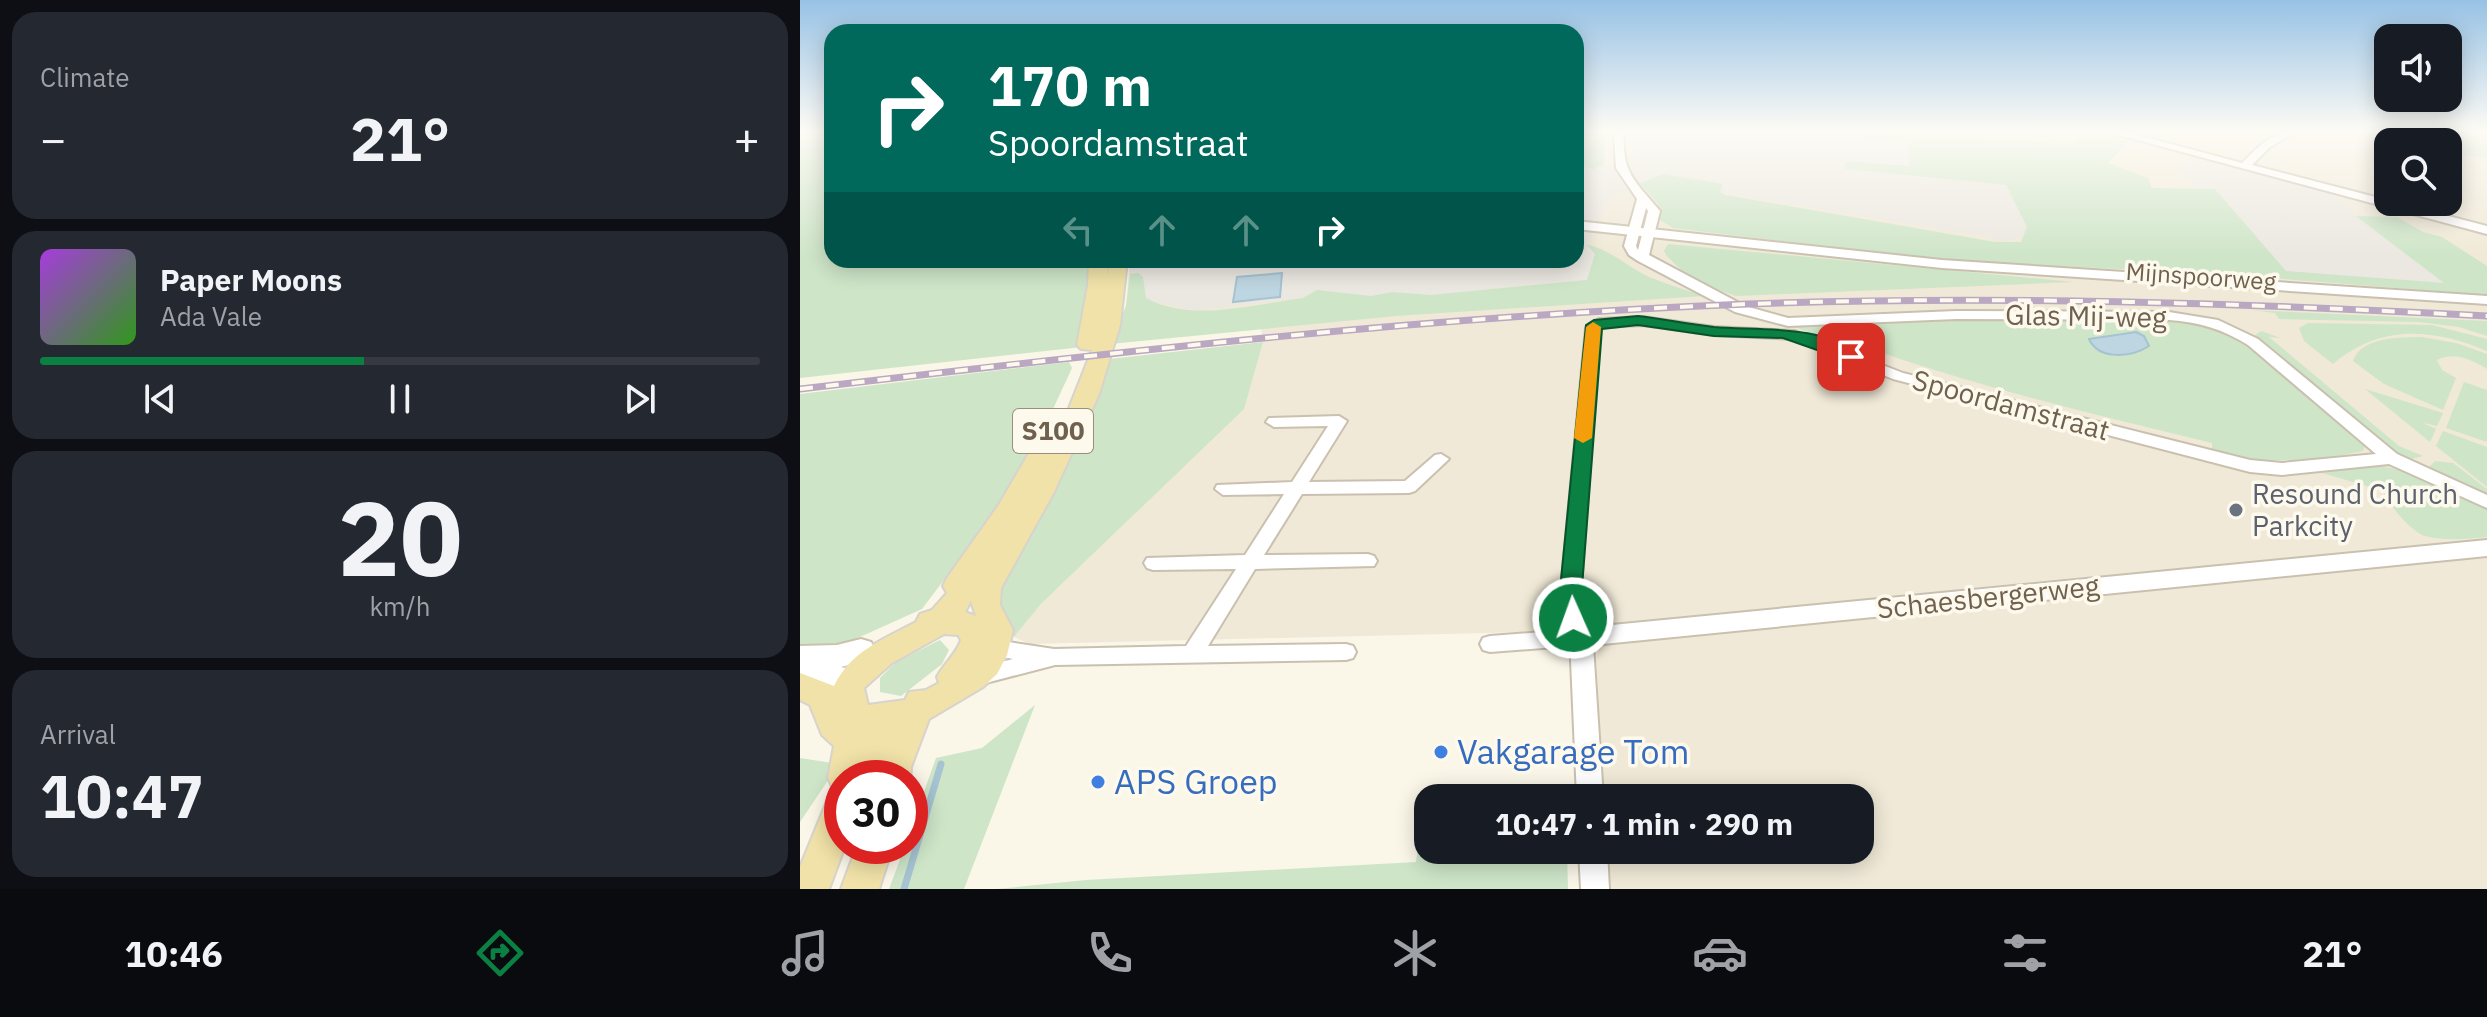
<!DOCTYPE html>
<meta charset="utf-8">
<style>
:root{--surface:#171b24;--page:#242831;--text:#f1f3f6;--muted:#9ea1a6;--line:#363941;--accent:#0b8043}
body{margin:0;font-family:"IBM Plex Sans",sans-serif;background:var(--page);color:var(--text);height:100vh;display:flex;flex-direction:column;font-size:30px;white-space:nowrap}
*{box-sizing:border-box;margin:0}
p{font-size:26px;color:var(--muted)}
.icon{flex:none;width:44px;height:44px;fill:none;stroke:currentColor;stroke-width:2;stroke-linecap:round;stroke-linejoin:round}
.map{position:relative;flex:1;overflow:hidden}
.sheet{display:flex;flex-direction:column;gap:12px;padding:12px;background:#0d0f14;width:800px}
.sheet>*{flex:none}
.banner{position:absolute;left:24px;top:24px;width:760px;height:244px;border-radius:24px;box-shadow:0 4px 20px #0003;background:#00695c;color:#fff;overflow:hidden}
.tools{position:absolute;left:1574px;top:24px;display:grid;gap:16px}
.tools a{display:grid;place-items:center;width:88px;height:88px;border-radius:16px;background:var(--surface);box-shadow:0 4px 20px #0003;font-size:40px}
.speed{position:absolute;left:24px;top:760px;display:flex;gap:16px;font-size:40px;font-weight:700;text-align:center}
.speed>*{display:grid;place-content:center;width:104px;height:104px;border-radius:50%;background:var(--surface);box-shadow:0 4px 20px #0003;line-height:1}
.speed .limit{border:12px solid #d22;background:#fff;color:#111}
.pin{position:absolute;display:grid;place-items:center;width:68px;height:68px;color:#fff;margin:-34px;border-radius:16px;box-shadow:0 4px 12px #0006}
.me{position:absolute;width:88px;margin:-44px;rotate:358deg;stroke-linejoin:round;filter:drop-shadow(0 0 6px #0008)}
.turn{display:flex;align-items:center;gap:28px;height:168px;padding:0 32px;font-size:36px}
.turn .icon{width:104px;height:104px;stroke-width:2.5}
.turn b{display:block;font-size:56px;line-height:68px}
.lanes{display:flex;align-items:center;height:76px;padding:0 32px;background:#0003;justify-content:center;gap:40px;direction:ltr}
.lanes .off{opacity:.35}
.big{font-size:60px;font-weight:700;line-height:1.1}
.sheet .tile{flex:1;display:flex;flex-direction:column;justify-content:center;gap:12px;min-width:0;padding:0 28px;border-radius:24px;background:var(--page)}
.sheet .dial{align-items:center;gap:0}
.dial b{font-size:104px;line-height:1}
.song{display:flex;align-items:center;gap:24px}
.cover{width:96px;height:96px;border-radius:12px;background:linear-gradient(135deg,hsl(280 70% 55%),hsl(110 70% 35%))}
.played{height:8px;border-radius:4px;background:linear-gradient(90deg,var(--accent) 45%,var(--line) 45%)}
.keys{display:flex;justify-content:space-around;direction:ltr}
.heat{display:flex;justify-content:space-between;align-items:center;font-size:44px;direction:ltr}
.trip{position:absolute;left:614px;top:784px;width:460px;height:80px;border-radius:24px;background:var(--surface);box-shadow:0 4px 20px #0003;font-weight:700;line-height:80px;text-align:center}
.menu{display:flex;height:128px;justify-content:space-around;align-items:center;background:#090b0e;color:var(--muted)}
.menu .icon{width:56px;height:56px}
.menu .active{color:var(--accent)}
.menu b{font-size:36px;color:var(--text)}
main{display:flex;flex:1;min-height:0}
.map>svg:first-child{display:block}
.residential{fill:#f0e9d7;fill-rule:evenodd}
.industrial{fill:#ebe7e1}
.green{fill:#cee5c8}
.water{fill:#bed6e1;stroke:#a6c3d1;stroke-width:2}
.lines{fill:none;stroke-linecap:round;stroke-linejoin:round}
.stream{stroke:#a6c3d1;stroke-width:7}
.minor-casing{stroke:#cac0af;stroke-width:4}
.tertiary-casing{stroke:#cac0af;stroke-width:4}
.secondary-casing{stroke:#ccc1ad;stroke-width:4}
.primary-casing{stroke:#d7d3ce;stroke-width:4}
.minor{fill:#fff;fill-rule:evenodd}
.tertiary{fill:#fff;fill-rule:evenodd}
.secondary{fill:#fff;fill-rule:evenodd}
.primary{fill:#f0e2a8;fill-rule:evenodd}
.rail-casing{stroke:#baa7c2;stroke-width:7}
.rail{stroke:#fdf9ed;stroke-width:4;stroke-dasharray:13;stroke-linecap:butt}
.route{fill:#0b8043;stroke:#07532c;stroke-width:2}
.slow{fill:#f59e0b}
.worship-dot{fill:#6b7280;stroke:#fdf9ed;stroke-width:3}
.shop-dot{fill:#3f7fe0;stroke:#fdf9ed;stroke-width:3}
.labels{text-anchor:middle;stroke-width:7;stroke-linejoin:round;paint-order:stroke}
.far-street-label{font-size:24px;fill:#70614f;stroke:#fdf9ed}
.shield{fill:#fdf9ed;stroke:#9a8f7e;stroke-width:2}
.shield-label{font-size:26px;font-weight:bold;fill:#70614f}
.street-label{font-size:28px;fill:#70614f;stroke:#fdf9ed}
.worship-label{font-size:28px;fill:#5b616d;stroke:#fdf9ed;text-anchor:start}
.near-shop-label{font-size:34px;fill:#366cbe;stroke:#fdf9ed;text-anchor:start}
</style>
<main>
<section class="sheet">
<div class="tile"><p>Climate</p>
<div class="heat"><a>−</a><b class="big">21°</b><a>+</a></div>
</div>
<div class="tile">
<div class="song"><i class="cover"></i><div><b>Paper Moons</b><p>Ada Vale</p></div></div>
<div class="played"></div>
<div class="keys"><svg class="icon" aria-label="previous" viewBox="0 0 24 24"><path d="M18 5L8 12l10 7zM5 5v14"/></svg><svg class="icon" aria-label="pause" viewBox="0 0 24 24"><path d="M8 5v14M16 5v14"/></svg><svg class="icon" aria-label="next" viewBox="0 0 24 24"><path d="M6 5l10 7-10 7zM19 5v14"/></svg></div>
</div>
<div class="tile dial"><b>20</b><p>km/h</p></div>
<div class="tile"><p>Arrival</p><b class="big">10:47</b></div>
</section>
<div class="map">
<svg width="1687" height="889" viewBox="0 0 1687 889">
<rect width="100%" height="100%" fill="#faf6e8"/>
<path class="residential" d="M776,132H1687V889H809L807,850H1060V798H804L796,659L805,630L230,644L214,637L241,604L337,512L463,342L461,327L310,344L326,306L330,260H776ZM1588,142H1648V202H1588Z"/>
<g class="industrial">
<polygon points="834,132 1066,132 1110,138 1204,185 1233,234 1202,242 1179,235 846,181 810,197 787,245 795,254 787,280 631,295 592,292 571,296 517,290 503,298 396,310 355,303 345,297 343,277 338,273 330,274 330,260 776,260 776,161 832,169"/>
<polygon points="1394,156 1527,191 1652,287 1474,273 1379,170"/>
</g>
<g class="green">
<polygon points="0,132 32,132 32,260 291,260 282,347 0,378"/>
<polygon points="1065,132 1175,132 1176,138 1273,144 1281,132 1329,141 1308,163 1348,178 1352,188 1415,189 1486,271 1644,283 1556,216 1597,217 1623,232 1642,237 1687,266 1687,295 1420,274 1138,260 873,228 860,220 858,204 840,183 863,174 923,184 920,192 926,195 1195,242 1221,242 1227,227 1206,185 1045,169 1045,161 1110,166 1106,140 1063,138"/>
<polygon points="1625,132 1687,132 1687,158 1648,153 1648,142 1607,142"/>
<polygon points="800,133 806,134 804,164 794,169 776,165 776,144 790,146"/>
<polygon points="868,244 1275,282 936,296 892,281 867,256 864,251"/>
<path d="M787,245C806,247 828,267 849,277C866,284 886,290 904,296L596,316L310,344L326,306L330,274L338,273L343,277L346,298C391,323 454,304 503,298L517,290L571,296L592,292L631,295L787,280L795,254Z"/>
<polygon points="1451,310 1687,321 1687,336 1659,327 1619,322 1479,319 1475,313"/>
<path d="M1157,318L1399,322L1438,337L1565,445L1563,451C1512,462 1461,464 1412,452V443C1283,411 1154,382 1031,334L1025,338L989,325Z"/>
<path d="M1508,323L1632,325L1687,339V351C1632,328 1580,324 1533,364L1504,341L1499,328Z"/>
<polygon points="1461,331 1481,338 1469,337 1599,446 1623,456 1611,459 1593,452 1457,340 1454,336"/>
<path d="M1622,337L1656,343L1687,354V369C1673,360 1653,351 1637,360L1642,370L1656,378L1643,410L1584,384L1553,361C1561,337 1600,337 1622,337Z"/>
<polygon points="463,342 444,409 241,604 214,637 197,602 196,588 265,470 300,360"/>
<polygon points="269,362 272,368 222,476 122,609 42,645 0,646 0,394"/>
<polygon points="1664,382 1687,390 1687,442 1646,428"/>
<polygon points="1565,389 1643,413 1637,426 1623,423 1636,429 1630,442"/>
<polygon points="1643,431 1687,447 1687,487 1636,446"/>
<polygon points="1635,461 1653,463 1687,489 1687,498 1627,469"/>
<path d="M1569,466C1611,466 1649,490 1687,507V537C1667,539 1644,541 1625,536C1613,533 1586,503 1584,491L1522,473Z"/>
<polygon points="140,640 149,650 142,664 101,696 80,692 80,678 96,662"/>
<polygon points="235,705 164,889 89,889 105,846 110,846 110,831 136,758 182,748"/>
<polygon points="0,758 39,764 0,822"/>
<polygon points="628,846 628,850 767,850 768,889 197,889 286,880 616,862 618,847"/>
</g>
<g class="water">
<polygon points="482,273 480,297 433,302 437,277"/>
<path d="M1336,332L1344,336L1349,346C1332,357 1299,361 1289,339Z"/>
</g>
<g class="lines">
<polyline class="stream" points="104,889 141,764"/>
<defs>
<g id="minor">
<path d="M814,132H824C821,173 836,182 860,211L849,255L945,306L988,318L1156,311L1369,312L1418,320L1458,339L1597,454L1687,495V508L1589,464L1482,475L1450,472L1093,379L993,339L914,335L843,325L803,327L800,329L780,600L783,618L780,623L773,626L766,623L760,600L786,328L799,319L843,317L914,327L995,331L1103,373L1450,460L1482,463L1576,454L1448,345C1423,329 1398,322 1369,320L1156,319L988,326L935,312L838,261L829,255L824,246L837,199L816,168ZM846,208L848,211L838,250L836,246Z"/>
<path d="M1308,132H1326L1442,163C1458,147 1471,132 1495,132L1470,147L1452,165L1687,226V234Z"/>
<polygon points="539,416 547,421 509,482 605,481 635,455 641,454 649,459 615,491 609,493 502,494 464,555 568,554 574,556 577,561 574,566 455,569 408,646 546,644 553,646 556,652 553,658 546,660 255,665 178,685 171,682 168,676 171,670 213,659 188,654 185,648 188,642 195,640 254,649 386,646 436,569 353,570 347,568 344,563 347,558 445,555 484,494 423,495 415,489 417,485 492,482 528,426 474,427 466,422 469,418"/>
<polygon points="781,629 788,631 791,637 788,643 781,645 690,652 683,650 680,644 683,638 690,636"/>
</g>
<g id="tertiary">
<polygon points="776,221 1142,260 1687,296 1687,304 1142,268 776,229"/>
<polygon points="1687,540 1687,556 793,645 803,798 777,798 770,637 773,631 781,628"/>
<polygon points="779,850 807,850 809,889 781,889"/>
</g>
<path id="secondary" d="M61,639L71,642L75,650L71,658L41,667L62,673L66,682L62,691C48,696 17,688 0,687V646L37,645Z"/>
<g id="primary">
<path d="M289,260H307L308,277L309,260H327L320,325L299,394L254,492L201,588L200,605L213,630L207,655L197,674L183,687L129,719L111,767L110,785V778H79L78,770L75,778H42L45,846L29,889H0V867L30,794L38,791L33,789L28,778L34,746L22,735L10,705L0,700V673L34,686C51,651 82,640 116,622L120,614L132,610L147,593L143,586L147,578L198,506L245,426H262L292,350L281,349L277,345L288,285ZM171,601L176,616L165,612ZM144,634L158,635L161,640C156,655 144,663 137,677L139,683L126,690L109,692L105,700L68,705L64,688L92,663Z"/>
<polygon points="57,846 93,846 79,889 41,889"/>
</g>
</defs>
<use href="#minor" class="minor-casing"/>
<use href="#tertiary" class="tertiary-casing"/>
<use href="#secondary" class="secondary-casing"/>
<use href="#primary" class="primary-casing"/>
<use href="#minor" class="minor"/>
<use href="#tertiary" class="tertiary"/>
<use href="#secondary" class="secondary"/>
<use href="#primary" class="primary"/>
<defs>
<path id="rail" d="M0,389C315,352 631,316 948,304C1194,295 1441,303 1687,316"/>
</defs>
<use href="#rail" class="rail-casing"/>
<use href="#rail" class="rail"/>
</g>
<linearGradient id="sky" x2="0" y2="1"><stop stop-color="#97c2e5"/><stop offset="0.51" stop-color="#fdfbf5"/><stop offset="1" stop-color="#fdfbf5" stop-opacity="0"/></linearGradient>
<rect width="1687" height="257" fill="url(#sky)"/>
<path class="route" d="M838,316C863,319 888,324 914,327C957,331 1025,323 1059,357L1051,362L983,338L914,336L838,325L802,329L781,600L784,618L781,624H765L759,600L786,325L794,320Z"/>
<polygon class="slow" points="793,322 801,327 792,438 783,443 774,438 786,327"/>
<circle class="worship-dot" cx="1436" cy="510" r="8"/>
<g class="shop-dot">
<circle cx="641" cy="752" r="8"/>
<circle cx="298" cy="782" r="8"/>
</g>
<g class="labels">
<g class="far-street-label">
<text transform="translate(1401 277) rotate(4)" y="8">Mijnspoorweg</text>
</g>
<rect class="shield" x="213" y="409" width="80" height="44" rx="6"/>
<g class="shield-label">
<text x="253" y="440">S100</text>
</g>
<g class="street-label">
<text transform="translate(1286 316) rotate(1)" y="10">Glas Mij-weg</text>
<text transform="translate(1211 405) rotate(15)" y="10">Spoordamstraat</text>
<text transform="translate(1188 597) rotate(-6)" y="10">Schaesbergerweg</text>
</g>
<g class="worship-label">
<text x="1452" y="504">Resound Church<tspan x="1452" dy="32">Parkcity</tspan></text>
</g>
<g class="near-shop-label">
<text x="657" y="764">Vakgarage Tom</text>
<text x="314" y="794">APS Groep</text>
</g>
</g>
</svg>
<div class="tools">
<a><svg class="icon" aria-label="sound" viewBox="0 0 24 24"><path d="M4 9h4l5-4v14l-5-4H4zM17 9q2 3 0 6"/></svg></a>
<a><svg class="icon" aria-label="search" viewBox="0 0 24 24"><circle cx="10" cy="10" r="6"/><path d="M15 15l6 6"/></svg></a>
</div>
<div class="speed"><div class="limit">30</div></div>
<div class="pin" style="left:1051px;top:357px;background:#d93025"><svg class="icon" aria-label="arrive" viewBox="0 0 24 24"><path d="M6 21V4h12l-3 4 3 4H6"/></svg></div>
<svg class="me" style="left:773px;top:618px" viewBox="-20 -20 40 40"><circle r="17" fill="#0b8043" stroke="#fff" stroke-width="3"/><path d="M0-11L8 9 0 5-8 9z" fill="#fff"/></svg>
<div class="trip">10:47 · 1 min · 290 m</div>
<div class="banner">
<div class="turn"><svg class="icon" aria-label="right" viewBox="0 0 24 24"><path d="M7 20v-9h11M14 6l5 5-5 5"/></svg><div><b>170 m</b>Spoordamstraat</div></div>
<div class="lanes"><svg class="icon off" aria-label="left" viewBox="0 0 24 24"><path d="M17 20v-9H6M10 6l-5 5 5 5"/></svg><svg class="icon off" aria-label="ahead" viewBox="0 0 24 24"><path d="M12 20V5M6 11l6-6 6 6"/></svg><svg class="icon off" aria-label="ahead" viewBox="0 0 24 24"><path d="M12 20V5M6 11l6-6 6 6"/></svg><svg class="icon" aria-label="right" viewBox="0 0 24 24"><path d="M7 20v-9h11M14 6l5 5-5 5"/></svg></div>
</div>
</div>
</main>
<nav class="menu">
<b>10:46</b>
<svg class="icon active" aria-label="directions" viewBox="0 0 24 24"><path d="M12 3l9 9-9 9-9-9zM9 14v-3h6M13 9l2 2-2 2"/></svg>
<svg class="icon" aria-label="music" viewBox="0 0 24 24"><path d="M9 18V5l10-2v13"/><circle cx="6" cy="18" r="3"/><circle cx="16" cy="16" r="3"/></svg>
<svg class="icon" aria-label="phone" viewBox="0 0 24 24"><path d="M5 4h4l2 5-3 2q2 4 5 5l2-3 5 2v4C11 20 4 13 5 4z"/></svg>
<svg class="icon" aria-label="climate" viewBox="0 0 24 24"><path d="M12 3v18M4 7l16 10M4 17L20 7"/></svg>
<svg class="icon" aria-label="car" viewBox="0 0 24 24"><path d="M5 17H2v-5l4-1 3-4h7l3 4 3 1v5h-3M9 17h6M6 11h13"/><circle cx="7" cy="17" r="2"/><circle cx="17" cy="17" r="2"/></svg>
<svg class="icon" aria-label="filters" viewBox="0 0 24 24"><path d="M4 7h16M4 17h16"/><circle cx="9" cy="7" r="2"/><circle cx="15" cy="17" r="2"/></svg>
<b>21°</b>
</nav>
